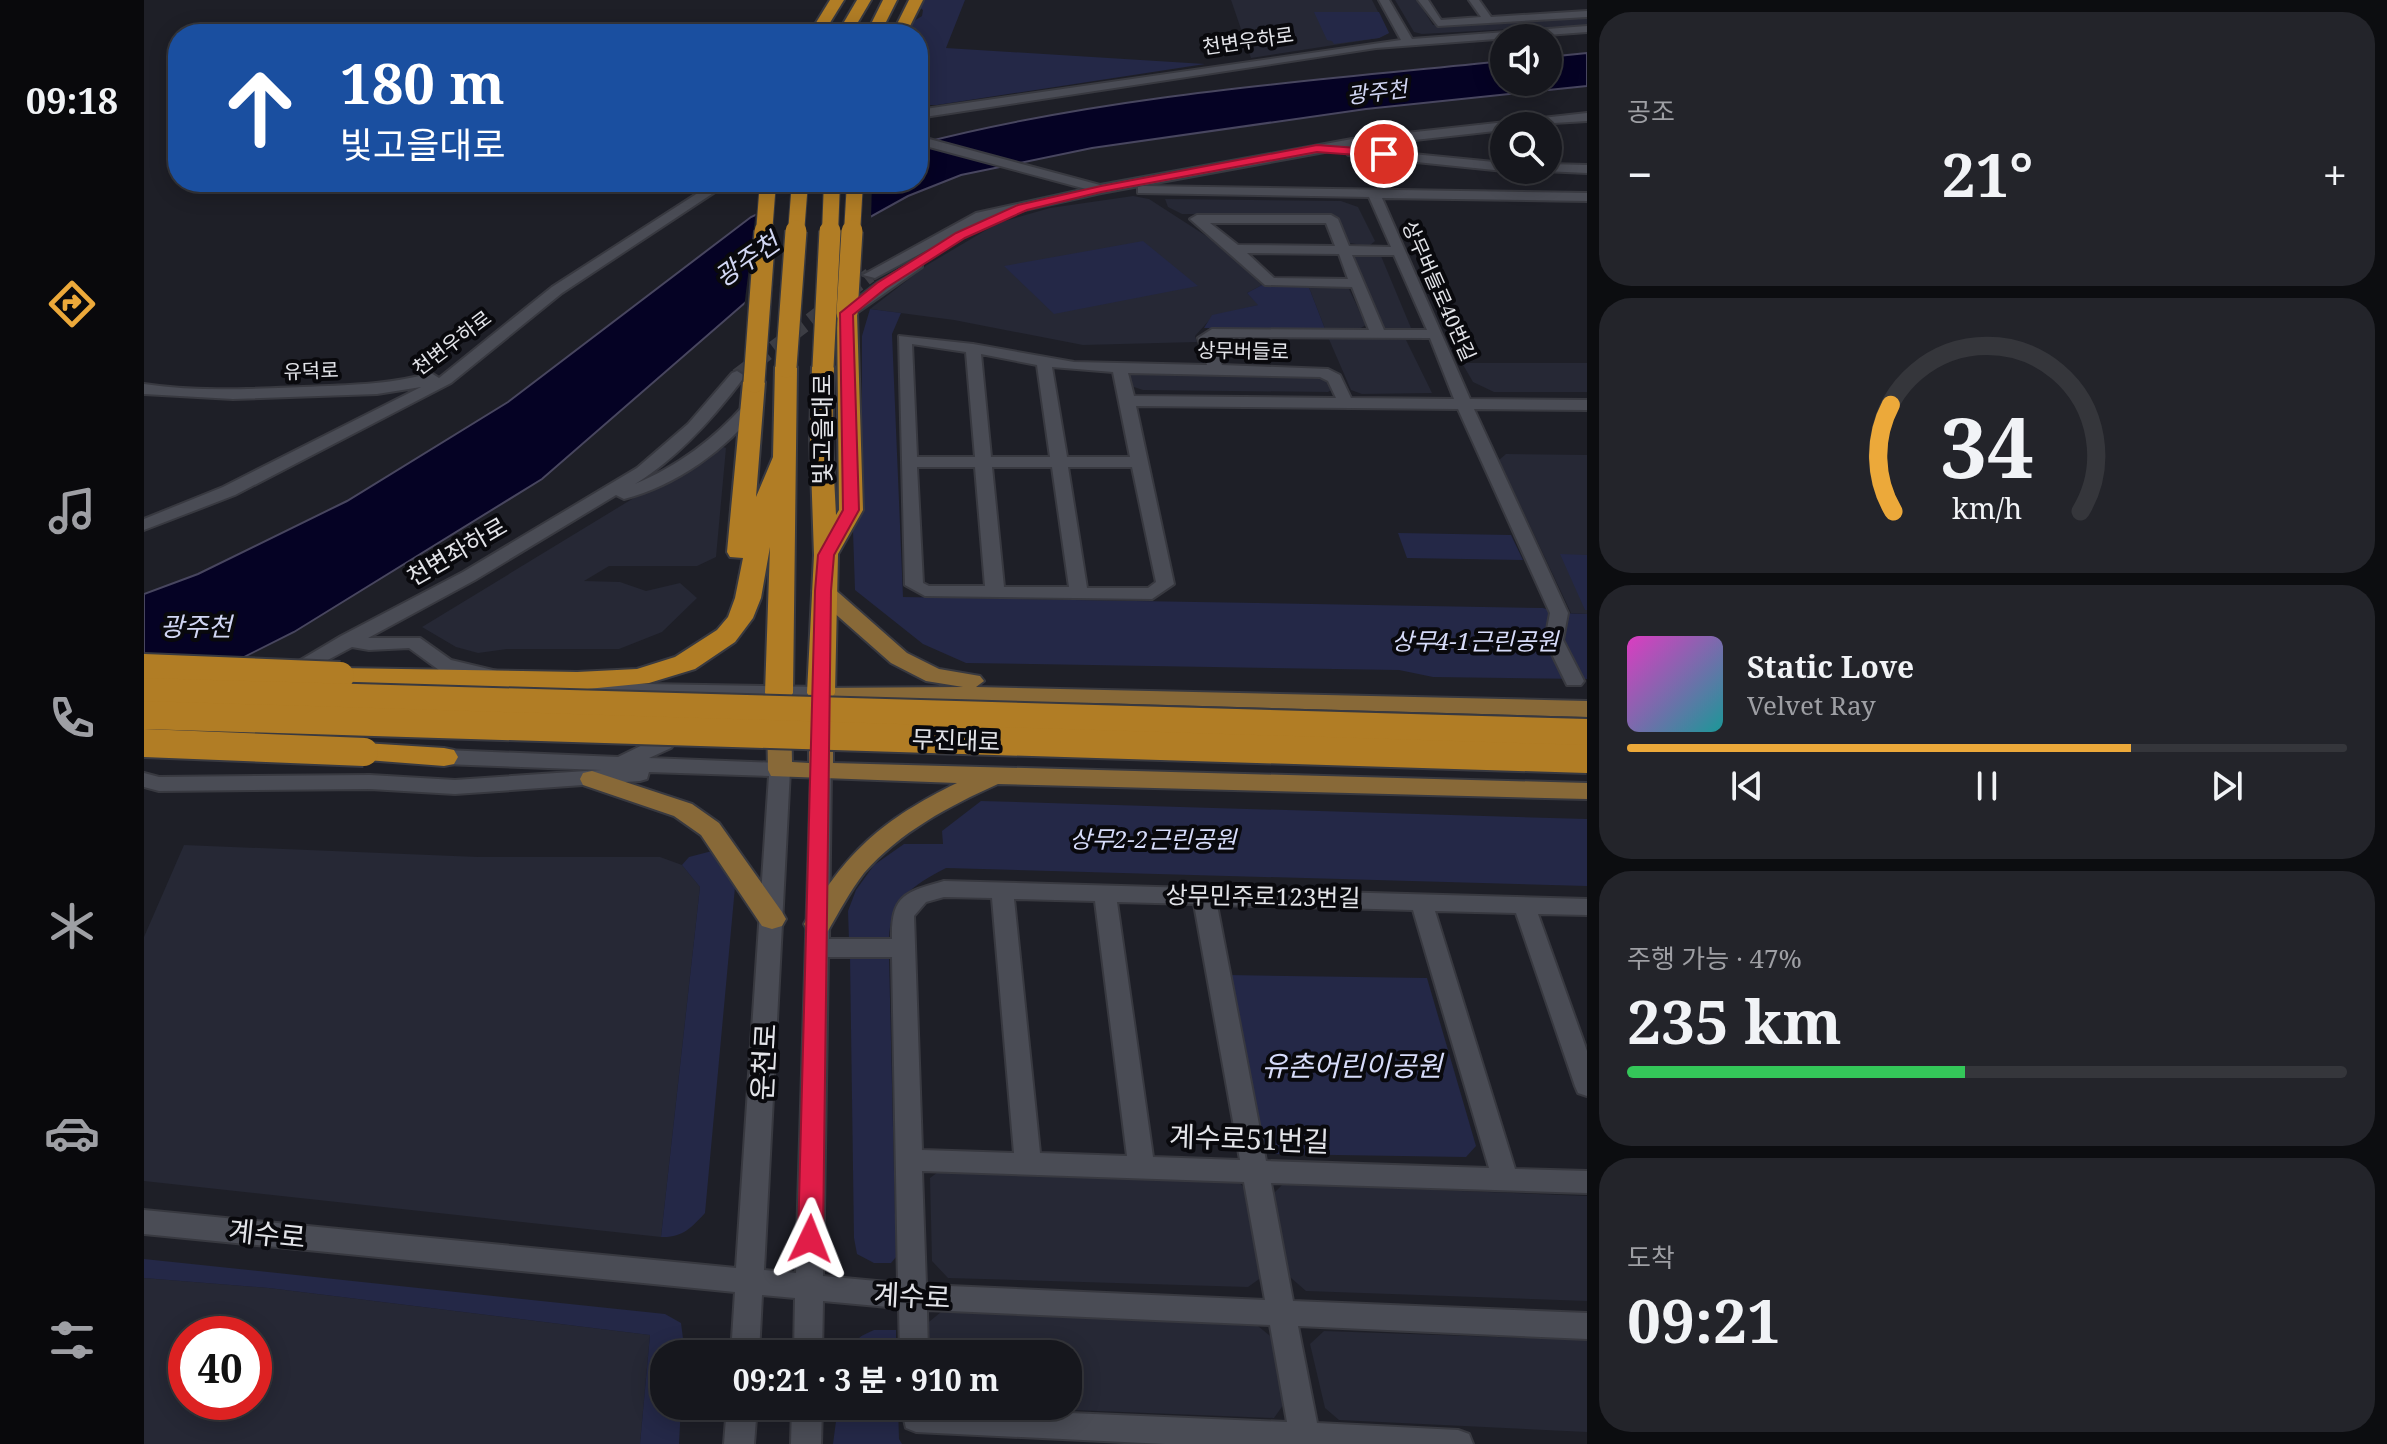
<!DOCTYPE html>
<html lang="ko">
<meta charset="utf-8">
<style>
:root{--surface:#16171d;--page:#23242a;--text:#f1f3f6;--muted:#9e9fa4;--line:#35363b;--accent:#eca93a}
body{margin:0;font-family:"Noto Serif","Noto Sans KR",serif;background:var(--page);color:var(--text);height:100vh;display:flex;flex-direction:column;font-size:30px;white-space:nowrap}
*{box-sizing:border-box;margin:0}
p{font-size:26px;color:var(--muted)}
.icon{flex:none;width:44px;height:44px;fill:none;stroke:currentColor;stroke-width:2;stroke-linecap:round;stroke-linejoin:round}
.map{position:relative;flex:1;overflow:hidden}
.panel{display:flex;flex-direction:column;gap:12px;padding:12px;background:#0c0d10;width:800px}
.panel>*{flex:none}
.top-card{position:absolute;left:24px;top:24px;width:760px;height:168px;border-radius:32px;box-shadow:0 4px 20px #0003,0 0 0 2px var(--line);background:#1a4fa0;color:#fff;overflow:hidden}
.fabs{position:absolute;left:1346px;top:24px;display:grid;gap:16px}
.fabs a{display:grid;place-items:center;width:72px;height:72px;border-radius:50%;background:var(--surface);box-shadow:0 4px 20px #0003,0 0 0 2px var(--line);font-size:40px}
.speed{position:absolute;left:24px;top:1316px;display:flex;gap:16px;font-size:40px;font-weight:700;text-align:center}
.speed>*{display:grid;place-content:center;width:104px;height:104px;border-radius:50%;background:var(--surface);box-shadow:0 4px 20px #0003,0 0 0 2px var(--line);line-height:1}
.speed .limit{border:12px solid #d22;background:#fff;color:#111}
.pin{position:absolute;display:grid;place-items:center;width:68px;height:68px;color:#fff;margin:-34px;border:4px solid #fff;border-radius:50%;box-shadow:0 2px 8px #0007}
.me{position:absolute;width:88px;margin:-44px;rotate:2deg;stroke-linejoin:round;filter:drop-shadow(0 0 6px #0008)}
.turn{display:flex;align-items:center;gap:28px;height:168px;padding:0 40px;font-size:36px}
.turn .icon{width:104px;height:104px;stroke-width:2.5}
.turn b{display:block;font-size:56px;line-height:68px}
.big{font-size:60px;font-weight:700;line-height:1.1}
.panel .tile{flex:1;display:flex;flex-direction:column;justify-content:center;gap:12px;min-width:0;padding:0 28px;border-radius:32px;background:var(--page)}
.panel .dial{align-items:center;gap:0}
.dial svg{height:208px;overflow:visible;fill:none;stroke:var(--line);stroke-width:7;stroke-linecap:round;text-anchor:middle}
.dial text{fill:var(--text);stroke:none}
.song{display:flex;align-items:center;gap:24px}
.cover{width:96px;height:96px;border-radius:12px;background:linear-gradient(135deg,hsl(310 70% 55%),hsl(180 70% 35%))}
.played{height:8px;border-radius:4px;background:linear-gradient(90deg,var(--accent) 70%,var(--line) 70%)}
.keys{display:flex;justify-content:space-around;direction:ltr}
.heat{display:flex;justify-content:space-between;align-items:center;font-size:44px;direction:ltr}
.charge{height:12px;border-radius:6px;background:linear-gradient(90deg,#34c759 47%,var(--line) 0)}
.trip{position:absolute;left:506px;top:1340px;width:432px;height:80px;border-radius:32px;background:var(--surface);box-shadow:0 4px 20px #0003,0 0 0 2px var(--line);font-weight:700;line-height:80px;text-align:center}
main{display:flex;flex:1;min-height:0}
.menu{display:flex;flex-direction:column;width:144px;justify-content:space-around;align-items:center;background:#09090c;color:var(--muted)}
.menu .icon{width:56px;height:56px}
.menu .current{color:var(--accent)}
.menu b{font-size:36px;color:var(--text)}
.map>svg:first-child{display:block}
.built{fill:#262835;fill-rule:evenodd}
.green{fill:#242847}
.water{fill:#050224;stroke:#48465f;stroke-width:2}
.pier{fill:#1e1f27}
.lines{fill:none;stroke-linecap:round;stroke-linejoin:round}
.minor-tunnel{stroke:#3c3d44;stroke-width:15;stroke-dasharray:15 8;stroke-linecap:butt}
.minor-casing{stroke:#383940;stroke-width:4}
.major-casing{stroke:#383940;stroke-width:4}
.highway-casing{stroke:#383940;stroke-width:4}
.minor{fill:#4a4c55;fill-rule:evenodd}
.major{fill:#886938;fill-rule:evenodd}
.highway{fill:#b17d25;fill-rule:evenodd}
.highway-bridge-far2-casing{stroke:#383940;stroke-width:18;stroke-linecap:butt}
.highway-bridge-far1-casing{stroke:#383940;stroke-width:24;stroke-linecap:butt}
.highway-bridge-casing{stroke:#383940;stroke-width:32;stroke-linecap:butt}
.highway-bridge-far2{stroke:#b17d25;stroke-width:16}
.highway-bridge-far1{stroke:#b17d25;stroke-width:21}
.highway-bridge{stroke:#b17d25;stroke-width:28}
.route{fill:#e11d48;stroke:#92132f;stroke-width:2}
.labels{text-anchor:middle;stroke-width:8;stroke-linejoin:round;paint-order:stroke}
.far-street-label{font-size:20px;fill:#e3e4e9;stroke:#09090d}
.far-water-label{font-size:22px;font-style:italic;fill:#d1d6f3;stroke:#09090d}
.street-label{font-size:24px;fill:#e3e4e9;stroke:#09090d}
.park-label{font-size:24px;font-style:italic;fill:#d7dcfa;stroke:#09090d}
.water-label{font-size:26px;font-style:italic;fill:#d1d6f3;stroke:#09090d}
.near-street-label{font-size:28px;fill:#e3e4e9;stroke:#09090d}
.near-park-label{font-size:28px;font-style:italic;fill:#d7dcfa;stroke:#09090d}
</style>
<main>
<nav class="menu">
<b>09:18</b>
<svg class="icon current" aria-label="directions" viewBox="0 0 24 24"><path d="M12 3l9 9-9 9-9-9zM9 14v-3h6M13 9l2 2-2 2"/></svg>
<svg class="icon" aria-label="music" viewBox="0 0 24 24"><path d="M9 18V5l10-2v13"/><circle cx="6" cy="18" r="3"/><circle cx="16" cy="16" r="3"/></svg>
<svg class="icon" aria-label="phone" viewBox="0 0 24 24"><path d="M5 4h4l2 5-3 2q2 4 5 5l2-3 5 2v4C11 20 4 13 5 4z"/></svg>
<svg class="icon" aria-label="climate" viewBox="0 0 24 24"><path d="M12 3v18M4 7l16 10M4 17L20 7"/></svg>
<svg class="icon" aria-label="car" viewBox="0 0 24 24"><path d="M5 17H2v-5l4-1 3-4h7l3 4 3 1v5h-3M9 17h6M6 11h13"/><circle cx="7" cy="17" r="2"/><circle cx="17" cy="17" r="2"/></svg>
<svg class="icon" aria-label="filters" viewBox="0 0 24 24"><path d="M4 7h16M4 17h16"/><circle cx="9" cy="7" r="2"/><circle cx="15" cy="17" r="2"/></svg>
</nav>
<div class="map">
<svg width="1443" height="1444" viewBox="0 0 1443 1444">
<rect width="100%" height="100%" fill="#1e1f27"/>
<g class="built">
<polygon points="1087,0 1228,0 1245,33 1235,38 1107,58"/>
<polygon points="1251,0 1273,0 1289,25 1443,15 1443,25 1278,34 1270,32"/>
<polygon points="989,196 1005,199 1084,250 1118,285 1103,293 1115,305 1069,316 1051,336 1053,342 939,345 810,320 726,309 783,265 854,223 906,208"/>
<polygon points="1021,199 1197,201 1214,207 1231,241 1225,246 1205,243 1191,215 1038,214 1024,207"/>
<polygon points="1213,254 1237,256 1267,328 1245,330 1238,327 1209,257"/>
<polygon points="1164,285 1195,285 1205,289 1222,325 1215,329 1181,329"/>
<polygon points="1184,337 1262,340 1288,393 1218,394 1207,390"/>
<polygon points="1318,363 1443,363 1443,392 1350,392 1329,382"/>
<polygon points="990,372 1177,375 1186,380 1189,389 1184,392 999,390 987,386 985,375"/>
<polygon points="577,446 582,448 572,557 553,566 465,566 440,581 476,582 502,591 536,583 553,598 518,632 475,649 363,649 334,653 312,647 278,627 493,496 565,457"/>
<polygon points="1362,454 1443,455 1443,614 1427,613 1355,460"/>
<polygon points="40,845 334,857 516,857 538,865 556,887 517,1237 0,1181 0,937"/>
<polygon points="798,1169 1094,1181 1101,1189 1118,1277 1104,1287 804,1278 788,1261 786,1178"/>
<polygon points="1139,1184 1443,1196 1443,1301 1162,1291 1146,1277 1129,1194"/>
<path d="M0,1278L125,1288L506,1335L496,1444H0ZM42,1334H110V1402H42Z"/>
<polygon points="797,1312 1114,1326 1130,1339 1142,1401 1130,1418 831,1406 924,1406 924,1354 781,1354 780,1326"/>
<polygon points="1180,1331 1443,1340 1443,1432 1195,1420 1181,1408 1166,1344"/>
</g>
<g class="green">
<polygon points="778,0 821,0 802,48 1061,64 793,105 774,105 774,34 764,34 770,21 778,16 779,10 775,7"/>
<polygon points="1170,12 1235,12 1245,33 1235,38 1190,44 1188,41 1183,40"/>
<polygon points="999,241 1054,286 910,314 860,266"/>
<polygon points="1118,285 1164,285 1181,329 1060,328 1068,315 1114,305 1103,293"/>
<polygon points="726,309 757,313 748,334 759,597 1399,608 1415,613 1443,614 1443,679 1289,677 1255,670 822,663 779,644 711,590 709,531 718,508 718,336"/>
<polygon points="1254,533 1367,535 1379,560 1263,558"/>
<polygon points="1416,554 1443,555 1443,610 1441,610"/>
<path d="M837,801L1443,819V886L802,868C768,886 746,899 745,940H705L704,911L712,890L730,865L760,844H799L798,831Z"/>
<path d="M568,851L591,887L561,1213C547,1228 538,1238 517,1237L556,887L538,865L545,857Z"/>
<polygon points="745,956 752,1257 747,1263 730,1263 713,1254 710,1238 706,957"/>
<polygon points="1083,975 1283,978 1332,1146 1322,1157 1127,1154 1115,1144"/>
<polygon points="0,1259 521,1314 537,1323 541,1354 520,1354 520,1406 537,1406 535,1444 496,1444 506,1335 125,1288 0,1278"/>
<path d="M730,1330H752V1354H705C708,1340 718,1335 730,1330Z"/>
<polygon points="694,1406 754,1406 755,1439 758,1444 689,1444"/>
</g>
<path class="water" d="M1443,53V86L1222,109L948,148L817,175L764,196L706,228L603,301L398,479L150,632L0,707V594L54,574L203,501L364,402L607,217L682,182H774V144C963,95 1166,81 1360,61V82H1404V57Z"/>
<polygon class="pier" points="673,182 728,182 727,221 600,308 612,210"/>
<g class="lines">
<polyline class="minor-tunnel" points="593,376 726,275"/>
<defs>
<g id="minor">
<polygon points="1235,0 1245,0 1268,39 1443,26 1443,32 1232,48 774,118 774,110 1257,40"/>
<polygon points="1274,0 1284,0 1297,20 1337,17 1325,0 1335,0 1347,17 1443,11 1443,17 1294,26"/>
<polygon points="1443,113 1443,121 1360,126 1360,130 1208,147 957,193 841,219 731,278 719,275 832,213 942,189 774,144 774,136 956,185 1208,139"/>
<polygon points="1208,148 1360,163 1360,170 1363,170 1360,171 1204,155 1202,152"/>
<polygon points="1404,164 1443,165 1443,173 1400,171 1404,170"/>
<path d="M571,182H586L418,293L307,383L91,495L0,530V519L79,487L277,387L233,394L89,399L0,394V384C53,392 106,389 159,387C204,385 244,385 287,373L295,378L408,287Z"/>
<path d="M999,186L1443,193V201L1238,198L1326,399L1443,400V410L1330,409L1424,613L1419,640L1440,681L1437,685H1423L1401,640L1406,613L1314,409L992,406L1030,584L1008,599L781,596L761,585L755,336L829,344L930,362L1063,365L1054,338L1068,329L1225,330L1208,287L1121,285L1046,219L1053,215H1187L1194,219L1205,246L1247,247L1225,197L994,193V187ZM1066,223H1182L1191,246L1094,245ZM1103,253L1195,254L1204,279L1130,278ZM1208,255H1250L1283,330H1240ZM1071,337L1286,338L1310,399L1207,398L1196,375L1184,369L1078,365L1069,339ZM768,344L822,352L831,457H773ZM837,354L893,365L906,457H847ZM908,367L969,372L986,457H923ZM984,373L1176,377L1184,381L1192,398L990,396ZM773,467H831L841,586H785L779,583ZM848,467H908L925,587H860ZM924,467H988L1012,582L1004,588H943Z"/>
<polygon points="773,260 778,261 778,267 708,316 698,316 698,310 733,283"/>
<path d="M593,371L601,376C571,416 534,458 491,484C534,466 570,439 601,404H613L615,407C583,449 532,486 480,499L472,495L331,580L224,638H276L307,660L353,671L356,675L353,679L346,681L295,670L265,648L225,650L208,647L150,678L143,680L133,674L197,636L319,572L493,468L544,424L588,373Z"/>
<polygon points="433,679 501,684 677,687 687,693 677,699 501,696 426,689 423,685 426,681"/>
<path d="M530,719L537,720L541,730L527,748L505,758L636,763L646,770L620,1270L652,1273L667,771L677,764L687,771L685,939H748C747,895 761,892 800,881L1443,899V915L1394,914L1443,1051V1096L1434,1093L1431,1086L1372,913L1291,911L1371,1169L1443,1171V1193L1127,1183L1149,1301L1443,1313V1339L1154,1326L1173,1423L1314,1430L1325,1434L1329,1444H1021L772,1432L762,1428L757,1406L1143,1422L1126,1325L783,1310L784,1354H756L755,1308L679,1301L678,1354H650L651,1298L618,1295L615,1354H587L591,1292L0,1234V1210L592,1268L625,776L505,772L503,779L496,781L311,794L226,789L15,791L0,787V773L15,777L226,775L311,780L457,770L300,764L290,757L300,750L474,757L513,738L523,720ZM800,897L848,898L870,1153L778,1150L770,916L782,902ZM870,899L951,901L983,1156L896,1153ZM973,902L1050,904L1096,1160L1009,1157ZM1073,905L1269,910L1345,1168L1122,1161ZM684,957H748L754,1283L679,1276ZM778,1171L1100,1182L1121,1300L782,1285Z"/>
<polygon points="583,1406 613,1406 610,1444 580,1444"/>
<polygon points="648,1406 678,1406 677,1444 647,1444"/>
</g>
<g id="major">
<path d="M679,584L687,586L763,653L795,669L836,676L840,681L832,687L1443,701V717L954,703L689,701V763L1443,783V799L854,784C805,806 756,832 720,873C706,891 695,912 684,931L674,934L664,931L660,924C701,852 739,819 813,783L627,776L624,770L623,715L627,710H643L647,715L648,762L665,763V693L669,688L819,687L782,681L747,663L671,596L668,591Z"/>
<polygon points="448,771 548,804 575,823 638,912 642,919 638,926 628,929 618,926 557,835 530,816 439,785 436,779 439,773"/>
</g>
<g id="highway">
<polygon points="686,0 700,0 679,34 665,34"/>
<polygon points="713,0 727,0 707,34 693,34"/>
<polygon points="739,0 753,0 736,34 722,34"/>
<polygon points="765,0 779,0 762,34 748,34"/>
<polygon points="703,307 713,313 719,510 694,554 691,693 687,699 677,702 667,699 663,693 670,555 666,438 668,367 679,361 690,367 688,438 692,515 695,510 693,313"/>
<polygon points="642,361 653,367 649,693 645,699 635,702 625,699 621,693 626,547 617,598 609,618 591,642 551,669 505,683 433,690 186,682 182,676 186,670 196,668 433,672 493,669 531,657 573,630 584,617 591,598 599,558 586,557 583,552 599,382 610,376 621,382 612,497 629,457 631,367"/>
<polygon points="220,743 300,748 310,750 314,757 310,764 300,766 210,759 206,752 210,745"/>
</g>
</defs>
<use href="#minor" class="minor-casing"/>
<use href="#major" class="major-casing"/>
<use href="#highway" class="highway-casing"/>
<use href="#minor" class="minor"/>
<use href="#major" class="major"/>
<use href="#highway" class="highway"/>
<defs>
<g id="highway-bridge-far2">
<polyline points="620,233 624,182"/>
<polyline points="652,233 656,182"/>
<polyline points="686,233 688,182"/>
<polyline points="708,233 711,182"/>
</g>
<g id="highway-bridge-far1">
<polyline points="703,313 708,231"/>
<polyline points="642,367 652,231"/>
<polyline points="679,367 686,231"/>
<polyline points="610,382 621,231"/>
</g>
<g id="highway-bridge">
<polyline points="0,668 196,676"/>
<polyline points="0,692 1443,733"/>
<polyline points="0,715 1443,759"/>
<polyline points="0,743 220,752"/>
</g>
</defs>
<use href="#highway-bridge-far2" class="highway-bridge-far2-casing"/>
<use href="#highway-bridge-far1" class="highway-bridge-far1-casing"/>
<use href="#highway-bridge" class="highway-bridge-casing"/>
<use href="#highway-bridge-far2" class="highway-bridge-far2"/>
<use href="#highway-bridge-far1" class="highway-bridge-far1"/>
<use href="#highway-bridge" class="highway-bridge"/>
</g>
<polygon class="route" points="1173,145 1240,150 1245,154 1240,157 1173,152 957,192 883,210 821,238 742,288 709,315 715,510 690,555 687,591 679,1239 675,1247 666,1250 658,1247 654,1239 671,591 674,555 699,510 696,313 733,283 812,233 874,205 957,186"/>
<g class="labels">
<g class="far-street-label">
<text transform="translate(1104 41) rotate(-8)" y="7">천변우하로</text>
<text transform="translate(1295 291) rotate(66)" y="7">상무버들로40번길</text>
<text transform="translate(308 343) rotate(-37)" y="7">천변우하로</text>
<text transform="translate(1099 351) rotate(1)" y="7">상무버들로</text>
<text transform="translate(167 371) rotate(-2)" y="7">유덕로</text>
</g>
<g class="far-water-label">
<text transform="translate(1233 92) rotate(-7)" y="8">광주천</text>
</g>
<g class="street-label">
<text transform="translate(679 429) rotate(-90)" y="8">빛고을대로</text>
<text transform="translate(313 552) rotate(-30)" y="8">천변좌하로</text>
<text transform="translate(812 741) rotate(2)" y="8">무진대로</text>
<text transform="translate(1119 897) rotate(1)" y="8">상무민주로123번길</text>
</g>
<g class="park-label">
<text x="1331" y="650">상무4-1근린공원</text>
<text x="1009" y="848">상무2-2근린공원</text>
</g>
<g class="water-label">
<text transform="translate(603 260) rotate(-35)" y="9">광주천</text>
<text x="52" y="636">광주천</text>
</g>
<g class="near-street-label">
<text transform="translate(620 1062) rotate(-87)" y="10">운천로</text>
<text transform="translate(1105 1139) rotate(2)" y="10">계수로51번길</text>
<text transform="translate(123 1234) rotate(6)" y="10">계수로</text>
<text transform="translate(768 1296) rotate(3)" y="10">계수로</text>
</g>
<g class="near-park-label">
<text x="1208" y="1076">유촌어린이공원</text>
</g>
</g>
</svg>
<div class="fabs">
<a><svg class="icon" aria-label="sound" viewBox="0 0 24 24"><path d="M4 9h4l5-4v14l-5-4H4zM17 9q2 3 0 6"/></svg></a>
<a><svg class="icon" aria-label="search" viewBox="0 0 24 24"><circle cx="10" cy="10" r="6"/><path d="M15 15l6 6"/></svg></a>
</div>
<div class="speed"><div class="limit">40</div></div>
<div class="pin" style="left:1240px;top:154px;background:#d93025"><svg class="icon" aria-label="arrive" viewBox="0 0 24 24"><path d="M6 21V4h12l-3 4 3 4H6"/></svg></div>
<svg class="me" style="left:666px;top:1239px" viewBox="-20 -20 40 40"><path d="M0-17L14 15 0 8-14 15z" fill="#e11d48" stroke="#fff" stroke-width="4"/></svg>
<div class="trip">09:21 · 3 분 · 910 m</div>
<div class="top-card">
<div class="turn"><svg class="icon" aria-label="ahead" viewBox="0 0 24 24"><path d="M12 20V5M6 11l6-6 6 6"/></svg><div><b>180 m</b>빛고을대로</div></div>
</div>
</div>
<section class="panel">
<div class="tile"><p>공조</p>
<div class="heat"><a>−</a><b class="big">21°</b><a>+</a></div>
</div>
<div class="tile dial"><svg viewBox="0 0 100 80">
<path d="M14 69A42 42 0 1 1 86 69"/>
<path d="M14 69A42 42 0 0 1 13 28" stroke="#eca93a"/>
<text x="50" y="56" font-size="32" font-weight="700">34</text>
<text x="50" y="72" font-size="11">km/h</text>
</svg></div>
<div class="tile">
<div class="song"><i class="cover"></i><div><b>Static Love</b><p>Velvet Ray</p></div></div>
<div class="played"></div>
<div class="keys"><svg class="icon" aria-label="previous" viewBox="0 0 24 24"><path d="M18 5L8 12l10 7zM5 5v14"/></svg><svg class="icon" aria-label="pause" viewBox="0 0 24 24"><path d="M8 5v14M16 5v14"/></svg><svg class="icon" aria-label="next" viewBox="0 0 24 24"><path d="M6 5l10 7-10 7zM19 5v14"/></svg></div>
</div>
<div class="tile"><p>주행 가능 · 47%</p><b class="big">235 km</b><div class="charge"></div></div>
<div class="tile"><p>도착</p><b class="big">09:21</b></div>
</section>
</main>
